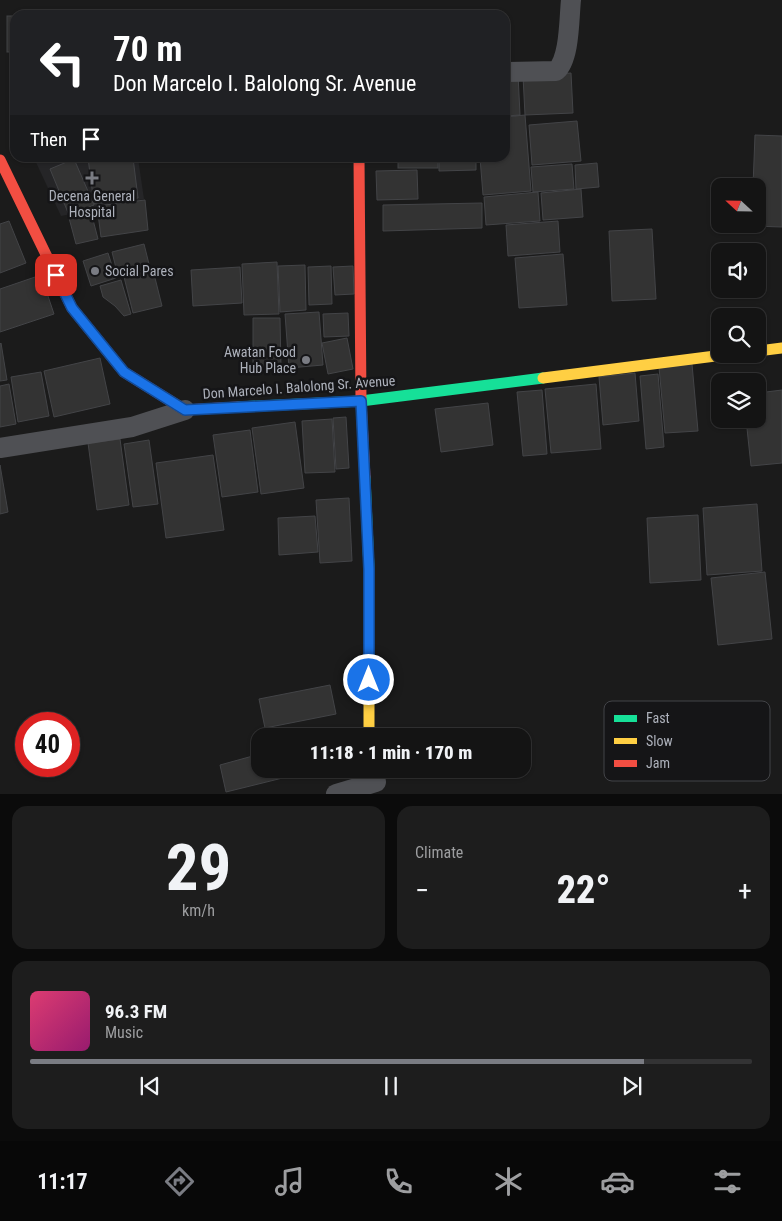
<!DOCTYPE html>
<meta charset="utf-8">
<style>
:root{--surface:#141414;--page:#1d1d1d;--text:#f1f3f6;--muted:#9d9ea0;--line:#333334;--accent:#7a7c83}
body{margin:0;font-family:"Roboto Condensed",sans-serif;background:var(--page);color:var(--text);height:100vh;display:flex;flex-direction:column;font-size:19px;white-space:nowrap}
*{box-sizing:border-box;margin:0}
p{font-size:16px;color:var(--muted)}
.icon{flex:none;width:28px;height:28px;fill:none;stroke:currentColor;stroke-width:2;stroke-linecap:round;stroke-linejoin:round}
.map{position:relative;height:794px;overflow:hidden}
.details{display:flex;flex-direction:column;gap:12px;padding:12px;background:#0b0b0b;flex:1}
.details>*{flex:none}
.hud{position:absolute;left:10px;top:10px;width:500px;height:152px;border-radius:15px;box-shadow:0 1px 4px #0004,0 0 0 1px var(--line);background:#202124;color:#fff;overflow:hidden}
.needle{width:32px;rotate:292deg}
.tools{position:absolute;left:711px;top:178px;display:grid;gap:10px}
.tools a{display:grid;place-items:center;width:55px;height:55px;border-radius:10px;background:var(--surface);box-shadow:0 1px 4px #0004,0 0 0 1px var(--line);font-size:25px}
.speed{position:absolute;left:15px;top:712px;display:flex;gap:10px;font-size:25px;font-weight:700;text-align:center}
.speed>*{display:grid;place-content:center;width:65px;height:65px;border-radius:50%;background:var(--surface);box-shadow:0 1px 4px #0004,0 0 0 1px var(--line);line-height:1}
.speed .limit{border:8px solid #d22;background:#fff;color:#111}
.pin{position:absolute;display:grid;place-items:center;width:42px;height:42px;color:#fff;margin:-21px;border-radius:10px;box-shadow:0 2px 8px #0006}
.me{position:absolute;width:55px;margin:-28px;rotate:0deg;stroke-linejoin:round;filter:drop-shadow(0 0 4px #0008)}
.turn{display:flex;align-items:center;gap:18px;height:105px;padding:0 20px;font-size:22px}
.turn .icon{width:65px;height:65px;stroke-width:2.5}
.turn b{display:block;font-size:35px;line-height:42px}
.then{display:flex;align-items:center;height:48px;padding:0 20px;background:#0003;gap:10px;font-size:19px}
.big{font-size:38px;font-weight:800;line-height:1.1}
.details .card{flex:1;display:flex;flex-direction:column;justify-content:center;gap:8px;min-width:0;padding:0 18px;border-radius:15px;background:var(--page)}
.details .dial{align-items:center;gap:0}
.dial b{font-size:65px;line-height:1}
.song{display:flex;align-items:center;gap:15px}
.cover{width:60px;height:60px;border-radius:8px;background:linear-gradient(135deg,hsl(340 70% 55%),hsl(320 70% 35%))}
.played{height:5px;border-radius:2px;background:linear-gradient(90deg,var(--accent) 85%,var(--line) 85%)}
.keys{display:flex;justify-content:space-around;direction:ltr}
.heat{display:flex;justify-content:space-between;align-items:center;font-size:28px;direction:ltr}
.details .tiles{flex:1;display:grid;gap:12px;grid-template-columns:1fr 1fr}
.card:last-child{grid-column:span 2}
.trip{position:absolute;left:251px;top:728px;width:280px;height:50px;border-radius:15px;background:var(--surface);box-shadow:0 1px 4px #0004,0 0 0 1px var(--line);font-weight:800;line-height:50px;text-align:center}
.dock{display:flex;height:80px;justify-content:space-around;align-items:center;background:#080808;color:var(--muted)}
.dock .icon{width:35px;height:35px}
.dock .selected{color:var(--accent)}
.dock b{font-size:22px;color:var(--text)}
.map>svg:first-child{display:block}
.built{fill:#252527}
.building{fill:#333;stroke:#434447}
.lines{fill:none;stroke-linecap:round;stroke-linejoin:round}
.street{stroke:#4f5054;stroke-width:20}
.fast{stroke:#16e098;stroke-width:11}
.slow{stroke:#ffcf43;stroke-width:11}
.jam{stroke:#f24e42;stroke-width:11}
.route-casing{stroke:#114b97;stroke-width:12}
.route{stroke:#1a73e8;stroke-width:9}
.poi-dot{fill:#7a7c83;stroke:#151517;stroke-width:2}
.labels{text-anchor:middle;stroke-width:5;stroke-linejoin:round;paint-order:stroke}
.poi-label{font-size:14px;fill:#adb1bb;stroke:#151517}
.street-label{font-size:14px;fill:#adb1bb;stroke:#151517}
.key{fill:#151517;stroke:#434448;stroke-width:1}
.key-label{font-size:14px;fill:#adb1bb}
</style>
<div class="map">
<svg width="782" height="794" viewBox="0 0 782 794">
<rect width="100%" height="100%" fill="#1b1b1b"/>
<polygon class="built" points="34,158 138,158 144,199 61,216"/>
<g class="building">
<rect x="7" y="16" width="8" height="36"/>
<polygon points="571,73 573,113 525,115 523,76"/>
<polygon points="518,74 520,115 505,116 505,75"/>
<polygon points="525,115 531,191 483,195 480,158 505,158 505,117"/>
<polygon points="577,121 581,161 532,165 529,125"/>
<polygon points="755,135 782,136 782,227 752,226 752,224 758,224 758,186 753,186"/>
<polygon points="88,158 133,158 138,198 94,204"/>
<rect x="398" y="158" width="40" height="10"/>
<polygon points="439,158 476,158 476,170 439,171"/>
<polygon points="74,159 94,205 69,215 50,169"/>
<polygon points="597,163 599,187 576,189 575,165"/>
<polygon points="572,164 574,189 533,192 531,167"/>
<polygon points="417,170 418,199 377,200 376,171"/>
<polygon points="581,189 583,217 543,220 541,193"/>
<polygon points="538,192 540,221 486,225 484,197"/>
<polygon points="145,200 148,230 101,237 97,206"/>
<polygon points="482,203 482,228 383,231 383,205"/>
<polygon points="91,212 98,239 76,244 69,218"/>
<polygon points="9,221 26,263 0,273 0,224"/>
<polygon points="558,221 560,252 508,256 506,225"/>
<polygon points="652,229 656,299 612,301 609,231"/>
<polygon points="144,244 150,268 118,276 112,252"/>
<polygon points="108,253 116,278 91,286 83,261"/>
<polygon points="563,254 567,305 519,308 515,258"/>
<polygon points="277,262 279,314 244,315 242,264"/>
<polygon points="305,265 306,310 280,312 278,266"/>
<polygon points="331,266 332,304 309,305 308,267"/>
<polygon points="353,266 354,294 335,295 333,267"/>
<polygon points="240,267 242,303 193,306 191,270"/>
<polygon points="153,270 162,306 133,313 124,277"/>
<polygon points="41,275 54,314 0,332 0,289"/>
<polygon points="121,280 131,314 124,316 115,306 103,297 100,286"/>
<polygon points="319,312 323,365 289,368 285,314"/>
<polygon points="348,313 349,336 324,337 323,314"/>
<polygon points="253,318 280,318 281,369 253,370"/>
<polygon points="347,338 353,369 328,374 322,343"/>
<polygon points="1,343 7,380 0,381 0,344"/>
<polygon points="100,358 110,404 54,417 44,371"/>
<polygon points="692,364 698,431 665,433 659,367"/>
<polygon points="41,372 49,416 18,422 11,377"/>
<polygon points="635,373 639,421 603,425 599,377"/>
<polygon points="658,374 664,447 646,449 640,376"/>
<polygon points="9,384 16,424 0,427 0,386"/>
<polygon points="596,384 601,449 551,453 545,389"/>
<polygon points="542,390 547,454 523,456 517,392"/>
<polygon points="782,390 782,463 751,466 746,419 758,419 758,393"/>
<polygon points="488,403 493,445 441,452 435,409"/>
<polygon points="346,417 349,468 336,469 333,418"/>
<polygon points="332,419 335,472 305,473 302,421"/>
<polygon points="295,422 304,488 261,494 252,428"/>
<polygon points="250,430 258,492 222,497 213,435"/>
<polygon points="120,439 129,505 97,510 88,443"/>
<polygon points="149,440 158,504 133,507 124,444"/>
<polygon points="213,455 224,530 166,538 156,463"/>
<polygon points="0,465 8,512 0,514"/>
<polygon points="349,498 352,561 320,563 316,500"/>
<polygon points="757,504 762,571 707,575 703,508"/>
<polygon points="698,515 701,580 650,583 647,518"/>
<polygon points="315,516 318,552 279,555 278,518"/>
<polygon points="765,572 772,639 718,645 711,578"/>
<polygon points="330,685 336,714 265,728 259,699"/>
<polygon points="260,754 260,769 306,769 307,772 226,792 220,765"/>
</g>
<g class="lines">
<g class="street">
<path d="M505,72L556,71C570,59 569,18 571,0"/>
<polyline points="0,448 132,427 185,410"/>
<polyline points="336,794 376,782"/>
</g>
<g class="fast">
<polyline points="238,407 361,401 543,378"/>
<polyline points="365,477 369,569 369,670"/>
</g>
<g class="slow">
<polyline points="758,351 782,348"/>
<polyline points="543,378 731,354"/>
<polyline points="369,670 369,736"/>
</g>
<g class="jam">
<polyline points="359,158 361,401 365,477"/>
<polyline points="0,160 72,308 124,372 185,410 238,407"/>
</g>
</g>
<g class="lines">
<defs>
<polyline id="route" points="56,275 72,308 124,372 185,410 361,401 369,569 369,680"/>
</defs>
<use href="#route" class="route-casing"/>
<use href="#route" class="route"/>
</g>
<g class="poi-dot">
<path d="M89.5 170.5h5v5h5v5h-5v5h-5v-5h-5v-5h5z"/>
<circle cx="95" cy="271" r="5"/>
<circle cx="306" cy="360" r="5"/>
</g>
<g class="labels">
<g class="poi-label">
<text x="92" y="201">Decena General<tspan x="92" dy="16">Hospital</tspan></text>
<text x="105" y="276" text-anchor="start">Social Pares</text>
<text x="296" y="357" text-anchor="end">Awatan Food<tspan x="296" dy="16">Hub Place</tspan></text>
</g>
<g class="street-label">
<text transform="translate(299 387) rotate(-4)" y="5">Don Marcelo I. Balolong Sr. Avenue</text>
</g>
</g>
<rect x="604" y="701" width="166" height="80" rx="8" class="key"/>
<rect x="614" y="715" width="23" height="7" fill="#16e098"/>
<rect x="614" y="738" width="23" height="6" fill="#ffcf43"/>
<rect x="614" y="760" width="23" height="7" fill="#f24e42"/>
<g class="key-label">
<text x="646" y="723">Fast</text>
<text x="646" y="746">Slow</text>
<text x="646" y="768">Jam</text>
</g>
</svg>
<div class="tools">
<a><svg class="needle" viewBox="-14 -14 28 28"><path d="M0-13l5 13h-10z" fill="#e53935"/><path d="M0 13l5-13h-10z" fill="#9d9ea0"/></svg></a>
<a><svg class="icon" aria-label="sound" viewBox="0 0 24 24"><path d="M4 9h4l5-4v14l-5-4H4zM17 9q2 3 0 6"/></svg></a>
<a><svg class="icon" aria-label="search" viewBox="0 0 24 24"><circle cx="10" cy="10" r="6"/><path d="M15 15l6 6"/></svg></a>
<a><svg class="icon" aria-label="layers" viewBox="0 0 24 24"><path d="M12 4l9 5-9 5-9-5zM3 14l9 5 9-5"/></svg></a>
</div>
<div class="speed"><div class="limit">40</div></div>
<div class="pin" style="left:56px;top:275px;background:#d93025"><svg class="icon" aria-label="arrive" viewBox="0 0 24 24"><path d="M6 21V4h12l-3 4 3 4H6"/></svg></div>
<svg class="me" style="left:369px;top:680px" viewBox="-20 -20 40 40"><circle r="17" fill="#1a73e8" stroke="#fff" stroke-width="3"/><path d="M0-11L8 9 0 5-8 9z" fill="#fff"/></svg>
<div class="trip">11:18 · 1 min · 170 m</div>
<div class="hud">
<div class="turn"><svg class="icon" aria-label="left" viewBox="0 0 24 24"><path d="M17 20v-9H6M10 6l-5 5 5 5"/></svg><div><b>70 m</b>Don Marcelo I. Balolong Sr. Avenue</div></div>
<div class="then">Then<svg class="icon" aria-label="arrive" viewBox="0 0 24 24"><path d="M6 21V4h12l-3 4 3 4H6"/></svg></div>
</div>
</div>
<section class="details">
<div class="tiles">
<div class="card dial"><b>29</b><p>km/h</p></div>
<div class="card"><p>Climate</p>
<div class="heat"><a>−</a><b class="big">22°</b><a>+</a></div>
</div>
<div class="card">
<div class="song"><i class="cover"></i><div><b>96.3 FM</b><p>Music</p></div></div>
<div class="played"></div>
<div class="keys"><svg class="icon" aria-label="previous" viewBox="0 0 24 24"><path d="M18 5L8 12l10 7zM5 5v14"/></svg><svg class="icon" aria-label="pause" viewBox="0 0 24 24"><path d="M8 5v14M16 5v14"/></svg><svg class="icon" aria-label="next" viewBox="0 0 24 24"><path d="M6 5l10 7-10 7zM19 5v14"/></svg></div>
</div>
</div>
</section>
<nav class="dock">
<b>11:17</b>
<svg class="icon selected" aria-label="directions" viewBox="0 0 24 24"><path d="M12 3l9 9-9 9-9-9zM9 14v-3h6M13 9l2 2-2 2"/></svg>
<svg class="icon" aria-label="music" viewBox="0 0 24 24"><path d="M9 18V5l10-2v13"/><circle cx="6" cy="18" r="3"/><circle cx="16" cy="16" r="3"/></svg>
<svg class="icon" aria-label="phone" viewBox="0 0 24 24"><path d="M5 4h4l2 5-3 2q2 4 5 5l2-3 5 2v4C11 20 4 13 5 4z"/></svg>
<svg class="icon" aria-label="climate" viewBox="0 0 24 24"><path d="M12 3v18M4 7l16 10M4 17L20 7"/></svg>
<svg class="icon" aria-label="car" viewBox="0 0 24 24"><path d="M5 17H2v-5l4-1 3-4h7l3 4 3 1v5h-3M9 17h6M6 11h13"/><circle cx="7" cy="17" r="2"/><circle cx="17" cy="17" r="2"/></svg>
<svg class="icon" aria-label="filters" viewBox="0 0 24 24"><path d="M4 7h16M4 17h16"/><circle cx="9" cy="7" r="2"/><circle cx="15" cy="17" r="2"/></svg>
</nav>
